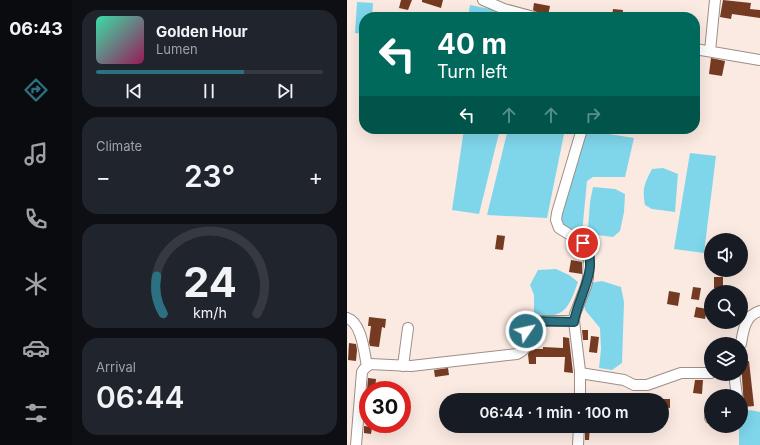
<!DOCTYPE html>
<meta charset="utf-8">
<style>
:root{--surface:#171b24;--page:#20242c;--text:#f1f3f6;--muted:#9ea1a6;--line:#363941;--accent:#2c7181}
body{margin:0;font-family:Inter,sans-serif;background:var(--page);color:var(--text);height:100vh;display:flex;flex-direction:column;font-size:15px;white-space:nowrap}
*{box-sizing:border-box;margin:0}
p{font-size:13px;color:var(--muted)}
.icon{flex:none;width:22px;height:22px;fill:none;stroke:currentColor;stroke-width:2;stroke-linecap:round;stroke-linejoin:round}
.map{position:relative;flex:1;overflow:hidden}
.side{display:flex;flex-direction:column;gap:10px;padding:10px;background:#0d0f14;width:275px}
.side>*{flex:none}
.banner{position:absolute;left:12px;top:12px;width:341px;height:122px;border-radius:16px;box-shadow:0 4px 16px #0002;background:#00695c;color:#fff;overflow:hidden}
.fabs{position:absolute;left:357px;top:233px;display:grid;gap:8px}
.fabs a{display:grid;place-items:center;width:44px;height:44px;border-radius:50%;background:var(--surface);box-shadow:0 4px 16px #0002;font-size:20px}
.speed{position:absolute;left:12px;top:381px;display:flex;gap:8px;font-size:20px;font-weight:700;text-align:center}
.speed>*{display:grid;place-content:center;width:52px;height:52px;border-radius:50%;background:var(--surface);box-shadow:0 4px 16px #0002;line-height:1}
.speed .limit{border:6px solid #d22;background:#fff;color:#111}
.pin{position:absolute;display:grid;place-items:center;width:34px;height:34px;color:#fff;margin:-17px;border:2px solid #fff;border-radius:50%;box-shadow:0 1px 4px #0007}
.me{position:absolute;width:44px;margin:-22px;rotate:56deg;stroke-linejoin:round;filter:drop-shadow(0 0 3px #0008)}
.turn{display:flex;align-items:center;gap:14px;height:84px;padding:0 12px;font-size:18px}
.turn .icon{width:52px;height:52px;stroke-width:2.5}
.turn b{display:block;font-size:28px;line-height:34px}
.lanes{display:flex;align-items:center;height:38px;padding:0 12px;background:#0003;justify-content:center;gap:20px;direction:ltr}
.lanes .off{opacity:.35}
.big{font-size:30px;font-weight:600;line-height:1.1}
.side .widget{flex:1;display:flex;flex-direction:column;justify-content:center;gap:6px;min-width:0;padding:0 14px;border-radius:16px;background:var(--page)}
.side .dial{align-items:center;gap:0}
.dial svg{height:104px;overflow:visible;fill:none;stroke:var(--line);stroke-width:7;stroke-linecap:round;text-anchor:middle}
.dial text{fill:var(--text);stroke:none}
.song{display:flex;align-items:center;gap:12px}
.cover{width:48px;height:48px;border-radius:6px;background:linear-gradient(135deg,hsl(160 70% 55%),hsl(330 70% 35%))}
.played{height:4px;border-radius:2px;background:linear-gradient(90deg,var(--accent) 65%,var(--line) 65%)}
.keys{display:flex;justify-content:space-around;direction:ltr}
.heat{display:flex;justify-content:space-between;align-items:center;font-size:22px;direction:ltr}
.trip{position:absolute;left:92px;top:393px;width:230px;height:40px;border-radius:20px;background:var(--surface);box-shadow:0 4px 16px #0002;font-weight:600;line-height:40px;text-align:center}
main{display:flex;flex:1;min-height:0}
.menu{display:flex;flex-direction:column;width:72px;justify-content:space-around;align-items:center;background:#090b0e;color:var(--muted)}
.menu .icon{width:28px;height:28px}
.menu .on{color:var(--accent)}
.menu b{font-size:18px;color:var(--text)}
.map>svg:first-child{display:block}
.water{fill:#7fd6eb}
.building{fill:#753b22}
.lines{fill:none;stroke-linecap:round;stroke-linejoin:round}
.minor-casing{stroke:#9d8e87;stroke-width:12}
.minor{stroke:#fff;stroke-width:10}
.route-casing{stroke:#1d4954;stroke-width:10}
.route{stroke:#2c7181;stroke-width:7}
</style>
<main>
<nav class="menu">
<b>06:43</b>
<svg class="icon on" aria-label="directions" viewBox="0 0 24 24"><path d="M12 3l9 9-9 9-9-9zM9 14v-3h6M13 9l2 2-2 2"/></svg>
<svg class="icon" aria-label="music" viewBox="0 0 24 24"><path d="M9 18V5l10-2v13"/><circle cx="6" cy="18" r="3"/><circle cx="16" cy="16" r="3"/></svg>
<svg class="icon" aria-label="phone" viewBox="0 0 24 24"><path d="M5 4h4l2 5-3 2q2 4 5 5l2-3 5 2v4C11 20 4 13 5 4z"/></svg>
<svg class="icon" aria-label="climate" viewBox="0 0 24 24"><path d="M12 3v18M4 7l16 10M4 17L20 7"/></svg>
<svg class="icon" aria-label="car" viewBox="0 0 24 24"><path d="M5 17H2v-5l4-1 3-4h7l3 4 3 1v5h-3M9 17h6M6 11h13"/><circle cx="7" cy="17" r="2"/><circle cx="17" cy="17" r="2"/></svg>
<svg class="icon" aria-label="filters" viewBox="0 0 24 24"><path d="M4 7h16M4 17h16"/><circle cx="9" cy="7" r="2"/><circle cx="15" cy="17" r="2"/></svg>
</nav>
<section class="side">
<div class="widget">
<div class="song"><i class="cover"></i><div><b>Golden Hour</b><p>Lumen</p></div></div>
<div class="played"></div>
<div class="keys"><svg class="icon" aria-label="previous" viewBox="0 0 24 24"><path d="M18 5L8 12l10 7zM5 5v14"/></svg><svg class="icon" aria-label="pause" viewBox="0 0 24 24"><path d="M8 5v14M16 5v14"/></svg><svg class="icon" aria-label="next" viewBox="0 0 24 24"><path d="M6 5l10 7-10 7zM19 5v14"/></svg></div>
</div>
<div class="widget"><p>Climate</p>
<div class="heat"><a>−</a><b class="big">23°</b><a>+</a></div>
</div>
<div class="widget dial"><svg viewBox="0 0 100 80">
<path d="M14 69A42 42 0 1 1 86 69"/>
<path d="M14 69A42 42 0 0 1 9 40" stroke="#2c7181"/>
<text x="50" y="56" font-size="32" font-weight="700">24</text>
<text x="50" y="72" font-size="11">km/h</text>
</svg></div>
<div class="widget"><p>Arrival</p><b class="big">06:44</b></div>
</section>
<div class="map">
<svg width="413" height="445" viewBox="0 0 413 445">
<rect width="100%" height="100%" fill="#fbeae2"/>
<g class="water">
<polygon points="10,2 26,3 25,17 17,17 17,34 8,33"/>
<polygon points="123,5 148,10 147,17 121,17"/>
<polygon points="117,129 153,129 132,214 105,210"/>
<polygon points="161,129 218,129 200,218 140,215"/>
<polygon points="237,130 287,138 278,177 246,177 240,181 235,233 228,234 213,224 217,202"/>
<polygon points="343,153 369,156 357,253 327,249"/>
<path d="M316,168L331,174L328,212L305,209L298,205C295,189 297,184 305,169Z"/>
<polygon points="246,187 268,189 278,194 277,212 273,231 266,237 250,235 241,229 243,202"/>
<path d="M209,269L222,275L231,282C226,295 222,312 207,315C201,316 193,315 187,314V295L183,285L191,270Z"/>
<polygon points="255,281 274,287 277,302 275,363 265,370 252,368 254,349 253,328 238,310 236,298 243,283"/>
<polygon points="403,410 413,412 413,445 392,445 392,426 394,426 394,413"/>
</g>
<g class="building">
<polygon points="54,0 65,0 61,10 52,8"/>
<polygon points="75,0 96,0 94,8 75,2"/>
<polygon points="376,0 404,3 403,9 413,10 413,18 385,14 384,19 373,17"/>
<polygon points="187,3 203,6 201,16 193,14 186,10"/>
<polygon points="266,9 276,10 275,17 265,17"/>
<polygon points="364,58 378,61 375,76 362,74"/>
<polygon points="150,235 158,236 156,250 148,249"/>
<polygon points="224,260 235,262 235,274 222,272"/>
<rect x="367" y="277" width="9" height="11"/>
<polygon points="346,287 354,288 352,300 344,299"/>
<polygon points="322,291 333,293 331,306 320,304"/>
<polygon points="349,307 360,309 358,319 347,317"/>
<polygon points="22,317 39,319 38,328 35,327 32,347 23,346 22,342 24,326 21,326"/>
<polygon points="235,330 241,330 241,340 236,340"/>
<polygon points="244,336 252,337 250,353 242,352"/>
<polygon points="216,337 222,338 226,373 217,372 218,357 189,357 189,364 182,364 181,354 184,349 196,349 196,347 216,348"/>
<polygon points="2,343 9,344 10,350 9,361 1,360"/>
<polygon points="402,361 407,406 397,407 394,362"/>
<polygon points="101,368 102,375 88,377 87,370"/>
<polygon points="21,378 29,379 28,390 20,390"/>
<polygon points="348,380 356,380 355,394 346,393"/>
<polygon points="316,399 323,399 323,408 316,407"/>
<polygon points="17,426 25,427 24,434 17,433"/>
<polygon points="238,426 243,426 242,440 238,440"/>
</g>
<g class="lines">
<defs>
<g id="minor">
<polyline points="136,0 157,9 187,17"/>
<polyline points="348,49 413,60"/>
<polyline points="363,51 368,0"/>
<path d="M0,318C15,323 17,352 20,366"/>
<path d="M394,344C396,331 398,315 413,311"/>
<polyline points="56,366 61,328"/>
<polyline points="233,373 277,380 287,385 300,385 334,373 364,373"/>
<polyline points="387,374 390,396"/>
<polyline points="233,400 233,371 227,321 228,314 239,286 241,278 242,255 240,248 236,243 212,228 209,220 210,213 235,129"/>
<polyline points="363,418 364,418"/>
<path d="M9,445L15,372L17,369L23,364L64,366L170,354C185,347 177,339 180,326L189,321H227"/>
<polyline points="231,445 232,426"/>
</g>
</defs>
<use href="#minor" class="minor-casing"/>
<use href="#minor" class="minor"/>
</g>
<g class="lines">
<defs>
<path id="route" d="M179,331L180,326L189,321L227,322C230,298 255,266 236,243"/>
</defs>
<use href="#route" class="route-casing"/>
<use href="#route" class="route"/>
</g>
</svg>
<div class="fabs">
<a><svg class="icon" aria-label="sound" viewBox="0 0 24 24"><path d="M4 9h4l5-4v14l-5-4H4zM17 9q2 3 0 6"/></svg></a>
<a><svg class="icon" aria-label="search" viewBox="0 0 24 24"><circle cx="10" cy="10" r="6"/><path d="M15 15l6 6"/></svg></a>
<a><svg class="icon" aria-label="layers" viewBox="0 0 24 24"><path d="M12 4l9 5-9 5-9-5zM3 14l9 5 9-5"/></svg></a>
<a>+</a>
</div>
<div class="speed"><div class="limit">30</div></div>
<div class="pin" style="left:236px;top:243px;background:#d93025"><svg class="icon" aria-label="arrive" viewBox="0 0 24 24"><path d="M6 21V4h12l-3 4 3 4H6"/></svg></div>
<svg class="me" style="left:179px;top:331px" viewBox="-20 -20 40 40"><circle r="17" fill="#2c7181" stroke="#fff" stroke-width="3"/><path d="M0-11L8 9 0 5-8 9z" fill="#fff"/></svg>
<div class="trip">06:44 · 1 min · 100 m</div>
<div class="banner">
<div class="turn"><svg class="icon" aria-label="left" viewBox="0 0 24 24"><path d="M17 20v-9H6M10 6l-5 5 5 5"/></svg><div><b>40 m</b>Turn left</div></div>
<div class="lanes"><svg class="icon" aria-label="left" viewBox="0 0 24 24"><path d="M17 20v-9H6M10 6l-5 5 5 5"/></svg><svg class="icon off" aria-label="ahead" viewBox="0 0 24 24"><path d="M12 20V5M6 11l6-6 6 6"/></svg><svg class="icon off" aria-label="ahead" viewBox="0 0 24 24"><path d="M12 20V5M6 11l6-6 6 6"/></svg><svg class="icon off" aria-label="right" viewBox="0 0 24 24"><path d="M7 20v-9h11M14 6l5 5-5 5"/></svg></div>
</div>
</div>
</main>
